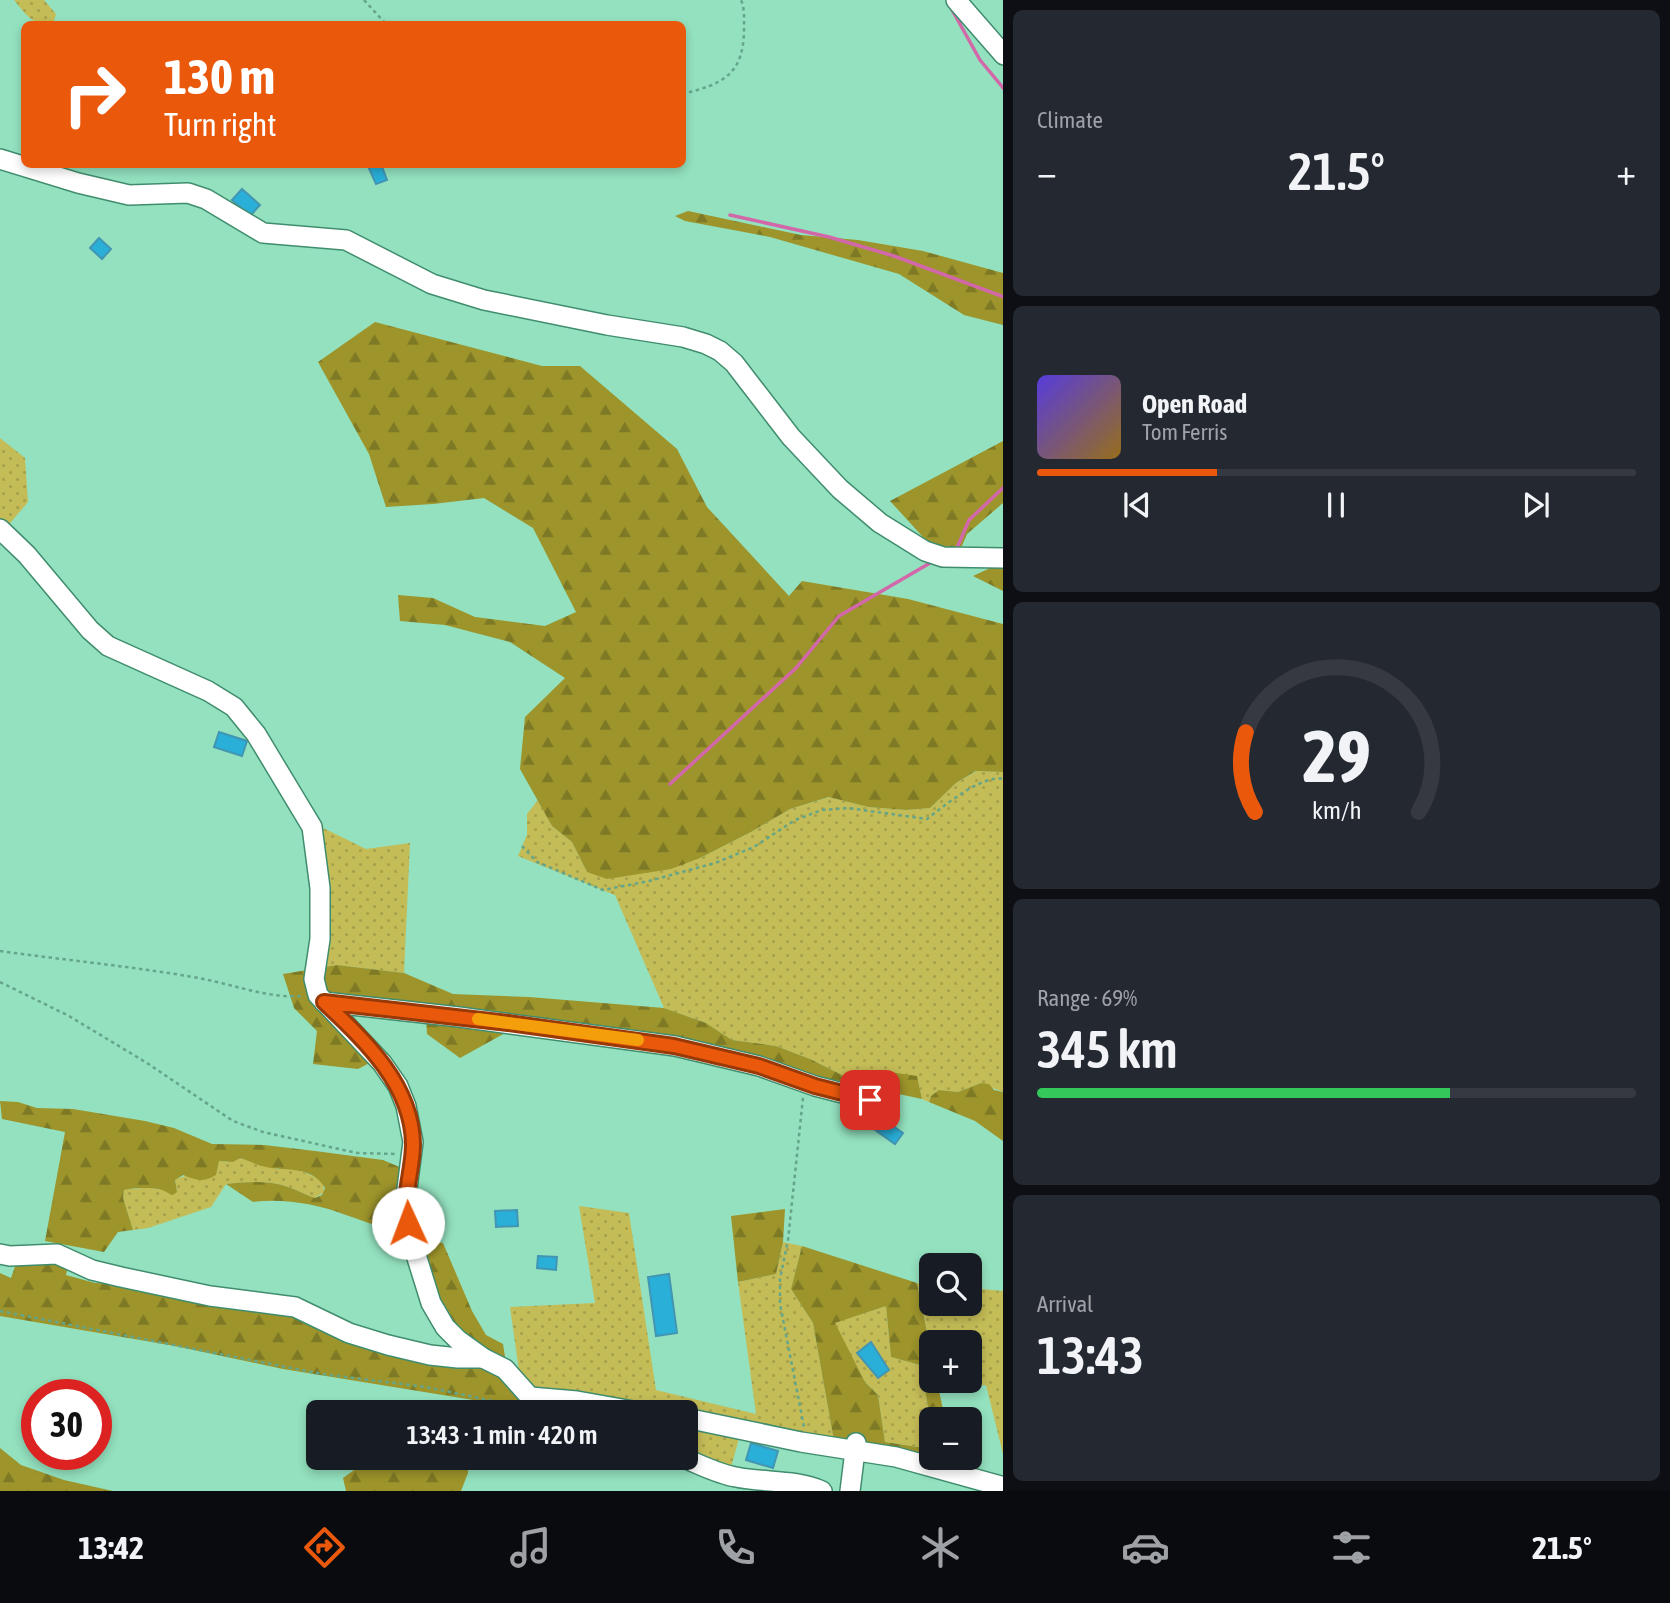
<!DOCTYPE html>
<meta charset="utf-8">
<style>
:root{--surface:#171b24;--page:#242831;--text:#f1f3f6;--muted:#9ea1a6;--line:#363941;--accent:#ea580c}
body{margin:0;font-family:"Asap Condensed",sans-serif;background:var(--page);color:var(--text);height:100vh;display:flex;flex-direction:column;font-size:26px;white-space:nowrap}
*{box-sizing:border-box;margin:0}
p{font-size:23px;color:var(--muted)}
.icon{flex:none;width:38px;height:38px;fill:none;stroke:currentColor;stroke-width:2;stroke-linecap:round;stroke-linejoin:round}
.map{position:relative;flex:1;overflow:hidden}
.drawer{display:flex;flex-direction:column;gap:10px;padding:10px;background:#0d0f14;width:667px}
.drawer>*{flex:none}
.guide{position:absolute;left:21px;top:21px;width:665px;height:147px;border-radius:10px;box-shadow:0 4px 10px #0003;background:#ea580c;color:#fff;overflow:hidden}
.fabs{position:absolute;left:919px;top:1253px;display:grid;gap:14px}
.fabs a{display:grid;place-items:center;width:63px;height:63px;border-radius:10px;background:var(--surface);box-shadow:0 4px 10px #0003;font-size:35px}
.speed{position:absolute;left:21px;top:1379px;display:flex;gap:14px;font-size:35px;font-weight:700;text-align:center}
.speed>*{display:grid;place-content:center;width:91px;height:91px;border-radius:50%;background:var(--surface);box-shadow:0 4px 10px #0003;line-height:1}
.speed .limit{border:10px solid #d22;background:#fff;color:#111}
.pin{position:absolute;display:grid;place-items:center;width:60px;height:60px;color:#fff;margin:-30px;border-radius:14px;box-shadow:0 4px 10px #0006}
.me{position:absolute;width:77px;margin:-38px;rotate:358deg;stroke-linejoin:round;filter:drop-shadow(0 0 5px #0008)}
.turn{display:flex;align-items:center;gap:24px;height:147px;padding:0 28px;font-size:32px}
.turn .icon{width:91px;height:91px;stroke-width:2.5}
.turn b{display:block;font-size:49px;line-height:60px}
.big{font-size:52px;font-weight:600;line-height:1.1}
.drawer .card{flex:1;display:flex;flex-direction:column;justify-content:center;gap:10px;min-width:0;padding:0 24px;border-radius:10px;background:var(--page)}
.drawer .dial{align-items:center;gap:0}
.dial svg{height:182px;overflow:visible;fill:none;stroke:var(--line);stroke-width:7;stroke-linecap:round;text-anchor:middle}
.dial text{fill:var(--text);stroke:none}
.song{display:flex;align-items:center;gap:21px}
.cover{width:84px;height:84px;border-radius:10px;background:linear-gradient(135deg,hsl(250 70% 55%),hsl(40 70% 35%))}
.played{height:7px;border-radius:4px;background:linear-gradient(90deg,var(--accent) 30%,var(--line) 30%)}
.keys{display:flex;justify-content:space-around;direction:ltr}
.heat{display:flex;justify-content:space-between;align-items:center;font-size:38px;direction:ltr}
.charge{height:10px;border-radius:5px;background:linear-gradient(90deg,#34c759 69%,var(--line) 0)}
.trip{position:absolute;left:306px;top:1400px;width:392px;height:70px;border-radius:10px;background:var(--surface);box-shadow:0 4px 10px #0003;font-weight:600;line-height:70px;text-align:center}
.tab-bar{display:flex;height:112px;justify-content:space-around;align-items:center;background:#090b0e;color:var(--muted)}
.tab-bar .icon{width:49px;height:49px}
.tab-bar .selected{color:var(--accent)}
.tab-bar b{font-size:32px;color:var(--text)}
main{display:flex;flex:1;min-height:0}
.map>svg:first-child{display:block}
.green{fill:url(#green-dots)}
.forest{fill:url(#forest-firs)}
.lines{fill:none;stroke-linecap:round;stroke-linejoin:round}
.stream{stroke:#d267a9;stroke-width:3.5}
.building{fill:#29afd8;stroke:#4295b3;stroke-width:2}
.minor-casing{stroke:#408d6e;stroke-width:22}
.path{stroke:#65a589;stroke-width:2.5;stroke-dasharray:3.5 3.5;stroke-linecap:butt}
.minor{stroke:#fff;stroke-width:19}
.route-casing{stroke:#983908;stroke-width:18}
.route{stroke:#ea580c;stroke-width:12}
.slow{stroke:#f59e0b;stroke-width:12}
</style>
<main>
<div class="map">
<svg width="1004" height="1491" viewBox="0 0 1004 1491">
<defs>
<pattern id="green-dots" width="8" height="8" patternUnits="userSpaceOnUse" patternTransform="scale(1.75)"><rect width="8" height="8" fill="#c4bc57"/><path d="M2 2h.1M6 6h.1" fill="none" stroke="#a7a14b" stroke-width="1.8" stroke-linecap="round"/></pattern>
<pattern id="forest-firs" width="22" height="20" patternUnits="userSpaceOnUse" patternTransform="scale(1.75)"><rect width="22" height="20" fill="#9d942b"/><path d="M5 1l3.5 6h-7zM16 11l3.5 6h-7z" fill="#7e7924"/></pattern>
</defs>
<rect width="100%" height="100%" fill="#93e1be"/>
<g class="green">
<path d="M14,0H44L56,14L53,24C32,25 27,16 14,0Z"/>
<polygon points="0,438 25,458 28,502 0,535"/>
<polygon points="977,771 1003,772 1003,1092 981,1083 958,1092 939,1090 931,1096 929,1102 922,1099 917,1076 879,1081 854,1081 810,1059 776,1046 732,1040 706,1023 664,1008 615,895 518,856 527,835 527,814 538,800 552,826 572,842 587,872 700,858 751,832 790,809 830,797 868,807 906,810 930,808 956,783"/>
<polygon points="315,824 366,849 410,843 404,973 337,965 320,968"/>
<path d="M240,1158L278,1169H297L317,1178L323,1184L324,1192L315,1198C306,1195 297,1190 288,1187C269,1180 247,1182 226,1184L211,1207L148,1228L133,1230L123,1198L124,1190C131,1187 136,1191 144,1187L177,1192L175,1180C180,1176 207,1172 217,1169L219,1161L229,1162Z"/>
<polygon points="579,1206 629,1213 656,1390 756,1414 738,1282 776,1274 783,1242 802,1246 791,1289 813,1323 834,1441 686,1412 665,1412 530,1392 520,1378 510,1307 595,1303"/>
<polygon points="917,1283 931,1284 931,1304 970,1304 970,1288 1003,1291 1003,1454 986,1385 939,1389 937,1381 970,1381 970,1342 931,1342 931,1352"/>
<polygon points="886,1306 891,1357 920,1365 931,1421 931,1449 885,1442 878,1395 865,1382 834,1323"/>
<polygon points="686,1421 741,1431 730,1471 686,1455"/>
</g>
<g class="forest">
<polygon points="688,211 801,235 858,240 923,251 1003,273 1003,325 964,315 899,274 770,237 685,221 675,216"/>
<polygon points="375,322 542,366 580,366 677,449 707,507 789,596 802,581 908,599 1003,624 1003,772 976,771 956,783 930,808 906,810 868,807 829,797 790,809 751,832 700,858 671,869 607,879 587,872 572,842 552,826 520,769 525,717 565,678 510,642 445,625 400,621 398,595 433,598 475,617 545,626 576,612 533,528 484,498 433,504 386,507 369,454 318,362"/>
<polygon points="1003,441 1003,503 967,534 962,546 947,552 934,549 890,501"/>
<polygon points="1001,563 1003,563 1003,591 973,576"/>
<polygon points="337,965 404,973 453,994 529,997 664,1008 706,1023 732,1040 776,1046 810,1059 854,1081 879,1081 889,1072 917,1076 922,1099 880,1090 855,1103 758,1071 659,1050 507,1032 460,1058 427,1034 426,1019 346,1010 385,1055 358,1069 313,1064 317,1031 294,1008 283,974"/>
<polygon points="981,1083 989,1084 994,1090 1003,1092 1003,1141 975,1121 929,1102 931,1096 939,1090 958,1092"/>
<path d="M0,1101L18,1102L37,1108L73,1109L145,1121L174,1128L212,1144L264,1145L315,1151L383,1160L404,1169L400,1197V1227C373,1227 370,1223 346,1215C318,1204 282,1198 253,1202L226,1184C247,1182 268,1180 288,1187C297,1190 306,1195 315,1198L322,1195L325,1188C313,1166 286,1171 266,1167C256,1165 248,1160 240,1158L233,1162L219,1161L216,1175C203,1183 196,1180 183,1175L175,1180L177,1192L173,1195C169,1194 165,1191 162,1190C153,1187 132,1188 124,1190L123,1198L133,1230L118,1232L104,1252L45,1241L65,1132L2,1119Z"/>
<polygon points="785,1209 783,1242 776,1274 738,1282 731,1216"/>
<path d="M418,1239L443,1243L472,1311L486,1335L503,1344L506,1363C444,1332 437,1301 418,1239Z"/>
<polygon points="802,1246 917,1283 931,1352 931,1381 937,1381 945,1419 931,1421 920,1365 891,1357 886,1306 835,1323 865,1382 878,1395 885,1442 931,1449 931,1458 953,1458 954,1464 834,1441 813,1323 791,1289"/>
<polygon points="17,1261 69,1262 66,1275 95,1283 158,1286 278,1305 488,1366 535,1410 283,1369 175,1346 0,1316 0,1273 11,1278"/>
<polygon points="0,1448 21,1465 64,1480 113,1491 0,1491"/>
<polygon points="371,1458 469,1458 468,1473 461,1491 346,1491 343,1478"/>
</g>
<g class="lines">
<g class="stream">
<polyline points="951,8 980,60 1004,89"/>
<polyline points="730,215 829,237 894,256 1004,297"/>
<polyline points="955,549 957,548 969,520 1004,487"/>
<polyline points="670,784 796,668 839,616 930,563"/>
</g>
</g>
<g class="building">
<polygon points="367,164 381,164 387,180 376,184"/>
<polygon points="242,189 260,205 250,216 232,200"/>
<polygon points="99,238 111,249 102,259 90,248"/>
<polygon points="219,732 247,741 242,756 214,747"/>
<polygon points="865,1106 886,1122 878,1132 857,1117"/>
<polygon points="892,1120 896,1123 893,1126 903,1133 895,1144 878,1132 886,1122 889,1124"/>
<polygon points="517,1210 518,1226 496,1227 495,1211"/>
<polygon points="538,1256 557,1257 556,1270 537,1268"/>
<polygon points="669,1274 677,1333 656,1336 648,1277"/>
<polygon points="871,1342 889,1370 878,1378 857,1353"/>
<polygon points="965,1410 967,1419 949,1419 948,1414"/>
<polygon points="751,1443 778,1451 773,1468 746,1460"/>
</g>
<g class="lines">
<defs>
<g id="minor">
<polyline points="956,0 1004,55"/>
<polyline points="0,159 78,183 129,195 188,193 206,199 263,233 346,240 432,284 484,300 607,325 683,337 706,344 720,351 734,363 791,437 840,489 880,523 925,551 943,557 1004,558"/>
<polyline points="0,529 27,555 90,630 108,646 208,691 234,707 256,734 312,827 320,888 320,939 314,979 318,995 382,1063 398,1086 406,1106 413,1142 405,1204 417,1258 431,1303 445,1327 458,1340 483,1358 505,1369 530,1397 552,1412"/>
<polyline points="324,1002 459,1017 675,1046 759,1066 815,1086 870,1100"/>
<polyline points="0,1254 10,1256 57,1254 92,1270 121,1277 210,1296 295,1307 349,1333 388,1345 430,1355 458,1358 483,1358"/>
<polyline points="530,1397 577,1401 639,1412"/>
<polyline points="686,1418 801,1442 896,1457 1004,1487"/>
<path d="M684,1458C701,1465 718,1474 736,1477C765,1483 794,1479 822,1491"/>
<polyline points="850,1491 856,1443"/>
</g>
</defs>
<use href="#minor" class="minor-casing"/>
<g class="path">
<polyline points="364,0 386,24"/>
<path d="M682,94C724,84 744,74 744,28C744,19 745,9 741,0"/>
<path d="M522,846L537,862L603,890L649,881L715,863L754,847L795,820L822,810L848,808L927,819C944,806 982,774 1004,779"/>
<path d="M0,951C64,960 129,966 193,977C230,983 267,999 304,996"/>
<polyline points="0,982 69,1016 147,1063 233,1121 263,1132 357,1153 397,1154"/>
<polyline points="803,1098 788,1240 780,1279 780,1304 804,1427"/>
<polyline points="0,1311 322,1374 426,1387 517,1406"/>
</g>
<use href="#minor" class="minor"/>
</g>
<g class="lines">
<defs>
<path id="route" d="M408,1223C402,1196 413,1171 413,1144C412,1084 364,1040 324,1002L508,1023L674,1046L759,1066L815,1086L870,1100"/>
</defs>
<use href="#route" class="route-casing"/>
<use href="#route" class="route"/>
<polyline class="slow" points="478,1019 638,1040"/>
</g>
</svg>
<div class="fabs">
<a><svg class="icon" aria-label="search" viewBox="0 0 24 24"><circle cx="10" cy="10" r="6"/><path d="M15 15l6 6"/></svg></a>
<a>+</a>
<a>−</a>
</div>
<div class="speed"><div class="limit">30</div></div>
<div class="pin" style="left:870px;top:1100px;background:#d93025"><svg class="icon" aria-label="arrive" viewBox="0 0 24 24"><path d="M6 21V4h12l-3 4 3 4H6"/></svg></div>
<svg class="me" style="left:408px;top:1223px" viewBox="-20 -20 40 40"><circle r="19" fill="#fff"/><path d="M0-13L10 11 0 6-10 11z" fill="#ea580c"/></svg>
<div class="trip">13:43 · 1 min · 420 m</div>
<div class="guide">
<div class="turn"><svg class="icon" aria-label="right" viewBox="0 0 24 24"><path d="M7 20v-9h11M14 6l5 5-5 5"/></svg><div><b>130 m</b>Turn right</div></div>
</div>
</div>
<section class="drawer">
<div class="card"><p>Climate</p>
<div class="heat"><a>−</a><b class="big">21.5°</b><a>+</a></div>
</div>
<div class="card">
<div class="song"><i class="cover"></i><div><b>Open Road</b><p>Tom Ferris</p></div></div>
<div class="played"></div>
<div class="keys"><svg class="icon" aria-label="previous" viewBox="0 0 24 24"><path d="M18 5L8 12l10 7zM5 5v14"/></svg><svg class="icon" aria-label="pause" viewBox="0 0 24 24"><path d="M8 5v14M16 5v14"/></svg><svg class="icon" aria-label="next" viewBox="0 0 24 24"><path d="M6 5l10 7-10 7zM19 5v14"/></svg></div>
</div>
<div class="card dial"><svg viewBox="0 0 100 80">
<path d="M14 69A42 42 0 1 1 86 69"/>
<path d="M14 69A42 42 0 0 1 10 34" stroke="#ea580c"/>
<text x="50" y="56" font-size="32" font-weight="700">29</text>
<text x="50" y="72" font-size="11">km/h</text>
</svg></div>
<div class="card"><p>Range · 69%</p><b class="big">345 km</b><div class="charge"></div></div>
<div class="card"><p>Arrival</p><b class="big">13:43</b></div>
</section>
</main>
<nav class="tab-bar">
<b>13:42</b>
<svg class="icon selected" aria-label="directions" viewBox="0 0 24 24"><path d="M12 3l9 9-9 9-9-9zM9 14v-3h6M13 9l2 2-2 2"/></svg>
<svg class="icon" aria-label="music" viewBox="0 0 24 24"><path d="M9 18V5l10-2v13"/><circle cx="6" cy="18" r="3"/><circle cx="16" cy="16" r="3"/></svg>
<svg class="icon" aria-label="phone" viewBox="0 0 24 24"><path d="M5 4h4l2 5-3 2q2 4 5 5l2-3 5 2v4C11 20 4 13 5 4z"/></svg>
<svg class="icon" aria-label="climate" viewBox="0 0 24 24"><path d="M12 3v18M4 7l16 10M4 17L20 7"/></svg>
<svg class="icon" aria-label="car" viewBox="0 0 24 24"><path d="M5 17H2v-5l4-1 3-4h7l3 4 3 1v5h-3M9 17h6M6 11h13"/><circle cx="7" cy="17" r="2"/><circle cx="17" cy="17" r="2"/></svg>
<svg class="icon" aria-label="filters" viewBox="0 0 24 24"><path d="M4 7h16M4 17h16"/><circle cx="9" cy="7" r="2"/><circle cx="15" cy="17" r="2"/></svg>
<b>21.5°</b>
</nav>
